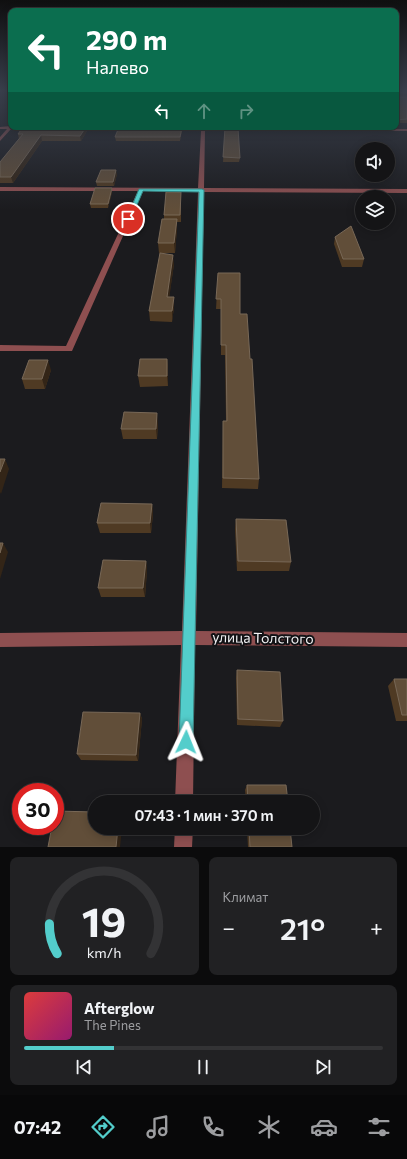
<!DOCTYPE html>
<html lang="ru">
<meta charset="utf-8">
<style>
:root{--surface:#141416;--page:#212123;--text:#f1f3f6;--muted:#9d9ea1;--line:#333335;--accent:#53cdcb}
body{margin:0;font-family:Commissioner,sans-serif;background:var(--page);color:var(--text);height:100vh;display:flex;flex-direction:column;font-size:15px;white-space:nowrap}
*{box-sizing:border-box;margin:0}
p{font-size:13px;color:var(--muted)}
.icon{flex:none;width:22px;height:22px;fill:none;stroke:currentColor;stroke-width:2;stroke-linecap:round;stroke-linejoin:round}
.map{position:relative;height:847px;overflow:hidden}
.panel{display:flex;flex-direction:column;gap:10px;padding:10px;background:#0b0b0c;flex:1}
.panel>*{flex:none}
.banner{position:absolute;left:8px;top:8px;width:391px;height:122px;border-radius:8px;box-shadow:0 2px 10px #0003,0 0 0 1px var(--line);background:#0b6e4f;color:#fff;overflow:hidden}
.tools{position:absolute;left:355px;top:142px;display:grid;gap:8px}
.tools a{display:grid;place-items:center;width:40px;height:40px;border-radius:50%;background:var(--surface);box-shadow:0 2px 10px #0003,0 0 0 1px var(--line);font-size:20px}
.speed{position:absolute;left:12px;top:783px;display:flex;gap:8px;font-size:20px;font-weight:700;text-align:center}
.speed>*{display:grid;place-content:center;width:52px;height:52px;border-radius:50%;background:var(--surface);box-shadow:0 2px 10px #0003,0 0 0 1px var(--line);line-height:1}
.speed .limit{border:6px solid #d22;background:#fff;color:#111}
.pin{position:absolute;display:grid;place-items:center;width:34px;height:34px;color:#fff;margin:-17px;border:2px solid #fff;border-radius:50%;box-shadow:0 1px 4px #0007}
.me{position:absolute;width:44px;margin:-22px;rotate:2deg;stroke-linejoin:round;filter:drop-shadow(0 0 3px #0008)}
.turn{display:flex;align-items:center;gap:14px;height:84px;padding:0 12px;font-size:18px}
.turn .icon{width:52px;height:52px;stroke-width:2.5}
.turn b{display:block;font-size:28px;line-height:34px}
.lanes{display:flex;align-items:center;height:38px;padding:0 12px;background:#0003;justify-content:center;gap:20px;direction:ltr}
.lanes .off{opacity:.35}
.big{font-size:30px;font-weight:600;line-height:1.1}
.panel .tile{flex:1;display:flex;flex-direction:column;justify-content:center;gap:6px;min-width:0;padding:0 14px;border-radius:8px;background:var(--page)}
.panel .dial{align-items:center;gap:0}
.dial svg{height:104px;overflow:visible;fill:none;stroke:var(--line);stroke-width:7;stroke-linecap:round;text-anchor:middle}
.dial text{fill:var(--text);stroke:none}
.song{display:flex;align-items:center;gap:12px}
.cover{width:48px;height:48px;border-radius:6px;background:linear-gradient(135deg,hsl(0 70% 55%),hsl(320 70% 35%))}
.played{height:4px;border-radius:2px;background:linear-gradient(90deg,var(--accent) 25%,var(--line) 25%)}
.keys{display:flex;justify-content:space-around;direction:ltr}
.heat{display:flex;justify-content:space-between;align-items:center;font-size:22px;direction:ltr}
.panel .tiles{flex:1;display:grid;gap:10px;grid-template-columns:1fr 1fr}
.tile:last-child{grid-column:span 2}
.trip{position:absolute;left:88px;top:795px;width:232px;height:40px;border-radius:20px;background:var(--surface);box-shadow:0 2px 10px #0003,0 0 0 1px var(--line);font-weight:600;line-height:40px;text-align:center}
.tabs{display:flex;height:64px;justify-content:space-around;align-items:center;background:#080809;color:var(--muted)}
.tabs .icon{width:28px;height:28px}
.tabs .current{color:var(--accent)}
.tabs b{font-size:18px;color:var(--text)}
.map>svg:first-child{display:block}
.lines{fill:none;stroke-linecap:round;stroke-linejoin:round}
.minor{fill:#8e4f50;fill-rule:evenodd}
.wall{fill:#4f3a23}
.shaded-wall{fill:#332517}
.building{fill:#614e39;stroke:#786857}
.route{fill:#53cdcb;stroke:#368584}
.labels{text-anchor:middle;stroke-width:4;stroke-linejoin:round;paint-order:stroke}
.near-street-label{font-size:14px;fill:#f3f3f5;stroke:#121215}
</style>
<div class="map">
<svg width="407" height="847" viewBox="0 0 407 847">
<rect width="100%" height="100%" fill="#1b1b1e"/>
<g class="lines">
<g class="minor">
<polygon points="11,126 11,127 38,128 11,129 0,141 0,137 7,129 0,129 0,127"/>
<polygon points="72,127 132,128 134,129 132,130 74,129"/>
<polygon points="201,127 407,129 407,131 205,131 204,188 407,189 407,193 204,192 196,631 407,633 407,647 195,645 193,802 175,802 181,645 0,647 0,633 182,631 198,192 143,191 72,351 0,351 0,345 66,346 138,191 0,191 0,187 198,188 201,131 168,130 166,129"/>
<polygon points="175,828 193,828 192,847 174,847"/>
</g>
</g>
<g class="wall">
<polygon points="396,91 407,91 407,97 396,96"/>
<rect x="396" y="97" width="11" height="26"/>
<polygon points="182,127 182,131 180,141 116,141 115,137"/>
<polygon points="225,128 240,158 239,162 223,162"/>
<polygon points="87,131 81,141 42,141 13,183 0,183 0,162 19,139 18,134"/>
<polygon points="117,174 114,186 97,186 96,182"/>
<polygon points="112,188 112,192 108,208 91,208 90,204"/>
<polygon points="181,192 181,222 177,222 177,228 175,253 160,253 174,264 169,297 174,307 172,322 150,321 149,311 160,253 159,253 158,243 164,219 164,215"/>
<polygon points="335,237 364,259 362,267 342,267 334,244"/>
<polygon points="218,273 240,314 250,359 259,479 258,489 222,488 223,421 226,421 225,355 221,355 221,309 216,309"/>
<polygon points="167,359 168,369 168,386 140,387 138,376"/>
<polygon points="51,370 45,389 25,389 22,379"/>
<polygon points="158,423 157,439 123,439 121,429"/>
<polygon points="152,504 153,514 151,533 100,533 97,523"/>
<polygon points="236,519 291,562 289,571 237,571 235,529"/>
<polygon points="146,561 147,570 145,597 101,597 98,588"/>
<polygon points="237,670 283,721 280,727 237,725 236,678"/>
<polygon points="394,679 407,679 407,721 396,721 388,686"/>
<polygon points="140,713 142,719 138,761 81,760 77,754"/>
<polygon points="247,785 288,802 246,802 245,790"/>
<polygon points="247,828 290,828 292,847 248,847"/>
</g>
<g class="shaded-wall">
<polygon points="86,127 87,127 87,131 81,141 80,136"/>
<polygon points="41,135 42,141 13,183 11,177"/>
<polygon points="116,170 117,174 114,186 113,182"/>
<polygon points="112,188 112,192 108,208 108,204"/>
<polygon points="177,219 177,228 175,253 174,243"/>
<polygon points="173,255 174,264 168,307 167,297"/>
<polygon points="174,297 174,307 172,322 172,311"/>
<polygon points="167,359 168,369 168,386 167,376"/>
<polygon points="48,360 51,370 45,389 42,379"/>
<polygon points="157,413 158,423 157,439 156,429"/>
<polygon points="5,459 9,469 1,494 0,492 0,472"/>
<polygon points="152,504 153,514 151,533 150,523"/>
<polygon points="3,543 8,552 0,579 0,553"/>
<polygon points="146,561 147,570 145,597 143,588"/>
<polygon points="140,713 142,719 138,761 136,755"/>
<polygon points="118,828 122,828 120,847 116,847"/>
</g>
<g class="building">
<polygon points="396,91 407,91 407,93 397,92 396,95"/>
<polygon points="396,97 407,97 407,119 396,120"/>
<polygon points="23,127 86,127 80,136 41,135 11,177 0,177 0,162 23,134 18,134"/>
<polygon points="119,127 182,127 180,137 115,137"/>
<polygon points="225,128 238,128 240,158 223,157"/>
<polygon points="101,170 116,170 113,182 96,182"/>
<polygon points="95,188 112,188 108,204 90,204"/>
<polygon points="166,192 181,192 180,215 164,215"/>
<polygon points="162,219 177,219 174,243 158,243"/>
<polygon points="351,226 364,259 343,259 335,237"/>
<polygon points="160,253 173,255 167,297 174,297 172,311 149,311"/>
<polygon points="218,273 240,273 240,314 247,314 250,359 252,359 259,479 223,478 223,421 227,421 226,345 221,345 221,299 216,299"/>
<polygon points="140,359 167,359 167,376 138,376"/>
<polygon points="29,360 48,360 42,379 22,379"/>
<polygon points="124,412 157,413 156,429 121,429"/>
<polygon points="0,459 5,459 0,472"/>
<polygon points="101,503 152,504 150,523 97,523"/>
<polygon points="236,519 286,520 291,562 238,561"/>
<polygon points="0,543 3,543 0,553"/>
<polygon points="103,560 146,561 143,588 98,588"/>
<polygon points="237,670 280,672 283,721 238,719"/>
<polygon points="394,679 407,679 407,715 402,715"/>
<polygon points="83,712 140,713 136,755 77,754"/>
<polygon points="247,785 286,785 288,802 248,802"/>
<polygon points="55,811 95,812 95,828 118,828 116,847 48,847 52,826 55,826"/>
<polygon points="249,828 290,828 292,847 250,847"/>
</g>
<linearGradient id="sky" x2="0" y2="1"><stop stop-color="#0f0f10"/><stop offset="0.43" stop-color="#393f4c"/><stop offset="1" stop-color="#393f4c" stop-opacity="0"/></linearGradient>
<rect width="407" height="210" fill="url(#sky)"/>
<polygon class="route" points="139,189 202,189 204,190 193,742 191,747 186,750 181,747 179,742 199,192 143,191 131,219 126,220"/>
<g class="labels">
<g class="near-street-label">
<text transform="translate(263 638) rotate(1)" y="5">улица Толстого</text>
</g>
</g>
</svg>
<div class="tools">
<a><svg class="icon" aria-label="sound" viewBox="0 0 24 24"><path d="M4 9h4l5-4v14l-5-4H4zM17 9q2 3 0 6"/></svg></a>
<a><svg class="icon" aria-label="layers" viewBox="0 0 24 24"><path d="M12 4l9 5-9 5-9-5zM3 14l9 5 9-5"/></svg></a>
</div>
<div class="speed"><div class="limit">30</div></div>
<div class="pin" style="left:128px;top:219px;background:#d93025"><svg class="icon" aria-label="arrive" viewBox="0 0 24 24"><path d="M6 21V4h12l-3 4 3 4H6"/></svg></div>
<svg class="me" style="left:186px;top:742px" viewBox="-20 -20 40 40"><path d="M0-17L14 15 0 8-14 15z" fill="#53cdcb" stroke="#fff" stroke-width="4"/></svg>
<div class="trip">07:43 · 1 мин · 370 m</div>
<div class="banner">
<div class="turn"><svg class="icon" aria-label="left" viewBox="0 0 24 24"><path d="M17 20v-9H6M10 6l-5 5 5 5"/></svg><div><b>290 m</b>Налево</div></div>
<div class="lanes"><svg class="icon" aria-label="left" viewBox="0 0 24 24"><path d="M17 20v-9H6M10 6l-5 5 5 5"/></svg><svg class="icon off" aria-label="ahead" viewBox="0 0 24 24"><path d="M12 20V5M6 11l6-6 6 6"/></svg><svg class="icon off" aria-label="right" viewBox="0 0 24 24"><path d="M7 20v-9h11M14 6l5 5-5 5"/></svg></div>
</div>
</div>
<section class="panel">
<div class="tiles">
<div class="tile dial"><svg viewBox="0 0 100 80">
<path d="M14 69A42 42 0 1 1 86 69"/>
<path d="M14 69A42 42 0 0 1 8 46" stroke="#53cdcb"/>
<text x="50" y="56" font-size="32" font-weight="700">19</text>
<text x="50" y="72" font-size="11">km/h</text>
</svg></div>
<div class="tile"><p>Климат</p>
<div class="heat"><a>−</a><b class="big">21°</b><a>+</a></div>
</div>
<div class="tile">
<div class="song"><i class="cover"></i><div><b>Afterglow</b><p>The Pines</p></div></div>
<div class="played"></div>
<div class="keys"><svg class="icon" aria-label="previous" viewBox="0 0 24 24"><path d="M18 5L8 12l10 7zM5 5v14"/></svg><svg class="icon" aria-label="pause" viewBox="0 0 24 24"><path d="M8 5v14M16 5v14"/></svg><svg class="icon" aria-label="next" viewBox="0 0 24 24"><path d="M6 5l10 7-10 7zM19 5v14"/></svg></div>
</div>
</div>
</section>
<nav class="tabs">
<b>07:42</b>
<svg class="icon current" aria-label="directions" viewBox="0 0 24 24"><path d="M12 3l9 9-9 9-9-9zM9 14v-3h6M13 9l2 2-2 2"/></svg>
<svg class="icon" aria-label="music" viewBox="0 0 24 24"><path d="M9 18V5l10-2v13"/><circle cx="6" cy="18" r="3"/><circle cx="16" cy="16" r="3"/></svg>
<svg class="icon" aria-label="phone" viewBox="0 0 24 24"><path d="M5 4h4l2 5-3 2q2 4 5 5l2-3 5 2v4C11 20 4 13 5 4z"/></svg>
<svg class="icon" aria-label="climate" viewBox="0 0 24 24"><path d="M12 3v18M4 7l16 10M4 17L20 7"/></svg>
<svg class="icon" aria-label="car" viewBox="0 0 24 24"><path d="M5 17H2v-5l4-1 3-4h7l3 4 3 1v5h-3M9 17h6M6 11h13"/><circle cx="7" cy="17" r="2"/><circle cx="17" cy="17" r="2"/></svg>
<svg class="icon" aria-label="filters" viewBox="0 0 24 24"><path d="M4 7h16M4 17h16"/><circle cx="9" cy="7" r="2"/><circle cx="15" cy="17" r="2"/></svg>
</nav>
